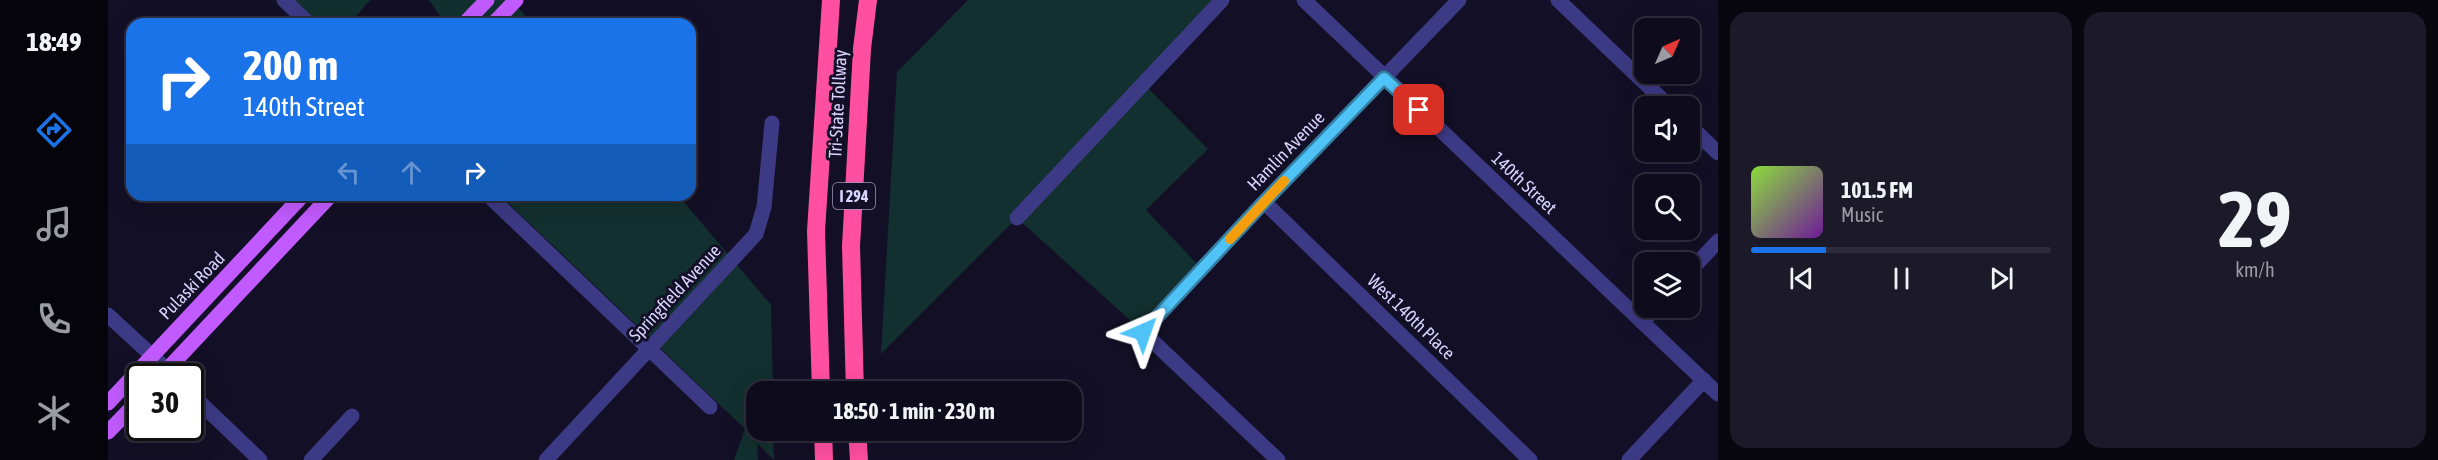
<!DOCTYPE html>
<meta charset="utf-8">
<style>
:root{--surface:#0e0b1c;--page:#1c1929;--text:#f1f3f6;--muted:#9b9ba3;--line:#2e2b3b;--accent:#1a73e8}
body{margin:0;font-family:"Asap Condensed",sans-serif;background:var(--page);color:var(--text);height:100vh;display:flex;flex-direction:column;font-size:22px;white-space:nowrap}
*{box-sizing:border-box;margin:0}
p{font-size:20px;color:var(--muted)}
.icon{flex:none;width:33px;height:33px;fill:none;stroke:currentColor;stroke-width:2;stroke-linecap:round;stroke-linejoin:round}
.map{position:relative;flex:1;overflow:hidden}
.side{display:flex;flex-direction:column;gap:12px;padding:12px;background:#08060f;width:720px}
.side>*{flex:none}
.top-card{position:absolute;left:18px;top:18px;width:570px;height:183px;border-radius:18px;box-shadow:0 6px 24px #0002,0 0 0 2px var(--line);background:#1a73e8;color:#fff;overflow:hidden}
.needle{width:39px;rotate:45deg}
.buttons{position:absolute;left:1526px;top:18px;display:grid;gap:12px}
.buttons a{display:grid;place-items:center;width:66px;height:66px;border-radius:12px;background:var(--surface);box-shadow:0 6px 24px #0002,0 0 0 2px var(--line);font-size:30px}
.speed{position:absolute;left:18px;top:363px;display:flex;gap:12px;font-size:30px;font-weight:700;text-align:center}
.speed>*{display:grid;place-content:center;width:78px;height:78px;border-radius:50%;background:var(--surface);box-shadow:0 6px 24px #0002,0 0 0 2px var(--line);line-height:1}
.speed .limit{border:3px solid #111;border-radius:9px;background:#fff;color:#111}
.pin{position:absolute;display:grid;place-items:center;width:51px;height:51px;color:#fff;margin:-26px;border-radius:12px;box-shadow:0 3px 9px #0006}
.me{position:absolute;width:66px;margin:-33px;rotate:43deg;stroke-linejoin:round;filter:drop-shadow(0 0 4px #0008)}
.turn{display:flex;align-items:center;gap:21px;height:126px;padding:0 18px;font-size:27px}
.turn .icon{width:78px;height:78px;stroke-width:2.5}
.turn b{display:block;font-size:42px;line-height:51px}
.lanes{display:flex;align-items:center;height:57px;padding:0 18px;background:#0003;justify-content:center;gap:30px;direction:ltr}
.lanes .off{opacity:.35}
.side .widget{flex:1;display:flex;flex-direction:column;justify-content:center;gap:9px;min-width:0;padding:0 21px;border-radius:18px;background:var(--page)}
.side .dial{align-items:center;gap:0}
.dial b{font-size:78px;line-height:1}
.song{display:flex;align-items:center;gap:18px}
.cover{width:72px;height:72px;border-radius:9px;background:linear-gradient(135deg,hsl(90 70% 55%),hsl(280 70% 35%))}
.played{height:6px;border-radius:3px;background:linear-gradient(90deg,var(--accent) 25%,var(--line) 25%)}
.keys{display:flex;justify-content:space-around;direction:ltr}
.side .tiles{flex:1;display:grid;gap:12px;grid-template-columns:repeat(2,1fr)}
.trip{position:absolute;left:638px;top:381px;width:336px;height:60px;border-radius:18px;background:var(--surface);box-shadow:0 6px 24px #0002,0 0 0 2px var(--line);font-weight:700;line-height:60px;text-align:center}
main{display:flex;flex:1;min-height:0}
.tab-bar{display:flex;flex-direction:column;width:108px;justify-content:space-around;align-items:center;background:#06040b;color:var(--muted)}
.tab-bar .icon{width:42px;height:42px}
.tab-bar .current{color:var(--accent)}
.tab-bar b{font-size:27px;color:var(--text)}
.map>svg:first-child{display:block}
.green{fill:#12302f}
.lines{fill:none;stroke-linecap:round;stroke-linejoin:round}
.minor{stroke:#3d3a85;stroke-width:15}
.major{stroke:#c25bff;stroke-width:15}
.highway{stroke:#ff4fa3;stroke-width:18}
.route-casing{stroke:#337fa1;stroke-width:15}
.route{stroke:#4fc3f7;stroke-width:10}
.slow{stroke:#f59e0b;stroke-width:10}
.labels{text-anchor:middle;stroke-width:6;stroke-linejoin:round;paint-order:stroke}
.shield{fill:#130f26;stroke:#9e99be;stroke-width:1.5}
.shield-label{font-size:16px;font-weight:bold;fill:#d9d4ff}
.street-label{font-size:18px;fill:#d9d4ff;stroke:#130f26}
</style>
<main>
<nav class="tab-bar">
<b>18:49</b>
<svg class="icon current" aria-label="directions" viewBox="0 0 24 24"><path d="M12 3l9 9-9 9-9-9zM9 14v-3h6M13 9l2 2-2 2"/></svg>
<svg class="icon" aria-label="music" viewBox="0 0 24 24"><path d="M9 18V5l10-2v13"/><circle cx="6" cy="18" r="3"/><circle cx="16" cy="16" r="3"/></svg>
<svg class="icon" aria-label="phone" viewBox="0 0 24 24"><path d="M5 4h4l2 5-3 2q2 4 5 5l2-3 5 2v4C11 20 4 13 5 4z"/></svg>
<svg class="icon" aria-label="climate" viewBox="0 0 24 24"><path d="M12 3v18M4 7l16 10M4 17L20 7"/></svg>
</nav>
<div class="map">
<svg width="1610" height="460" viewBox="0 0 1610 460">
<rect width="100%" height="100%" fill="#130f26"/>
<g class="green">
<polygon points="186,0 262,0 241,24 210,24"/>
<polygon points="321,0 404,0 424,24 338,24"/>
<polygon points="860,0 1114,0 1035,83 1100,149 1038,210 1094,269 1035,332 909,218 773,354 789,72"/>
<polygon points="392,195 570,195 663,305 665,391 648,392 648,430 665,431 666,460 649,443 650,460 626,460 637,429"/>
</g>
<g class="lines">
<g class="minor">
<polyline points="176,0 201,24"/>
<polyline points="1196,0 1610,394"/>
<polyline points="1450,0 1561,106"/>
<polyline points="1581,125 1610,153"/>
<polyline points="380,195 602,407"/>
<polyline points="1156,202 1422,460"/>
<polyline points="909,218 1114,0"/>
<polyline points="1581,272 1610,241"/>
<polyline points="0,315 66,376"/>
<polyline points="1534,322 1548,308"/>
<polyline points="82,393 152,460"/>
<polyline points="203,460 244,416"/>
<polyline points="438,460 648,234 656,207 664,123"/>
<polyline points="1170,460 1035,332 1156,202 1351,0"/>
<polyline points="1521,460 1596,380"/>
</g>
<g class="major">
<polyline points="356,24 379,0"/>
<polyline points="385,24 408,0"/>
<polyline points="53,376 223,195"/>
<polyline points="0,403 195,195"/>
<polyline points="0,432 32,399"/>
</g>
<g class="highway">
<polyline points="713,392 708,231 723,0"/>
<polyline points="747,392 743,246 754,49 760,0"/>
<polyline points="715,430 716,460"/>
<polyline points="749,430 751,460"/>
</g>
</g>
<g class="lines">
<defs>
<polyline id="route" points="1035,332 1156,202 1276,78 1311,110"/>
</defs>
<use href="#route" class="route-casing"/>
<use href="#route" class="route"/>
<polyline class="slow" points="1122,239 1176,181"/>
</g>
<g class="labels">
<rect class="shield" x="725" y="183" width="42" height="26" rx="4.5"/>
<g class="shield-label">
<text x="746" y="202">I 294</text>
</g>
<g class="street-label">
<text transform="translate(730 104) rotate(-87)" y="6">Tri-State Tollway</text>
<text transform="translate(1178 151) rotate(-46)" y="6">Hamlin Avenue</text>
<text transform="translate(1416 183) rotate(43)" y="6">140th Street</text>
<text transform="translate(84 286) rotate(-46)" y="6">Pulaski Road</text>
<text transform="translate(567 293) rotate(-47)" y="6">Springfield Avenue</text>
<text transform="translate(1303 317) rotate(44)" y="6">West 140th Place</text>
</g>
</g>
</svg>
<div class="buttons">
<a><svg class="needle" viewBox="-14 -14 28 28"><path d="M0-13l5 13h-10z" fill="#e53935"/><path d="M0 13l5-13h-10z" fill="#9b9ba3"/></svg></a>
<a><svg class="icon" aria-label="sound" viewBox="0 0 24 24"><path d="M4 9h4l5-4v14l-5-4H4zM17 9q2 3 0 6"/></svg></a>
<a><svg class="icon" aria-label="search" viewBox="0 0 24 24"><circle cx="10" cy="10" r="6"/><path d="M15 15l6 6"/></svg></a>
<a><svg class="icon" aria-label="layers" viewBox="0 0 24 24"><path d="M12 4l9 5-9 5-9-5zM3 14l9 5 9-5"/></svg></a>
</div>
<div class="speed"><div class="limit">30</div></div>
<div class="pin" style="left:1311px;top:110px;background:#d93025"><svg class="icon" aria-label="arrive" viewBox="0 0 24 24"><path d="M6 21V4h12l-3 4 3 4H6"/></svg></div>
<svg class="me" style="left:1035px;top:332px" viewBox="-20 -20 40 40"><path d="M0-17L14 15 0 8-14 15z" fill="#4fc3f7" stroke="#fff" stroke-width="4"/></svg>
<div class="trip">18:50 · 1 min · 230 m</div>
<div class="top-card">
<div class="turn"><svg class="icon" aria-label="right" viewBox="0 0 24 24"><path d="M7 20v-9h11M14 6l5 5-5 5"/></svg><div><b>200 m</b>140th Street</div></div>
<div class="lanes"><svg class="icon off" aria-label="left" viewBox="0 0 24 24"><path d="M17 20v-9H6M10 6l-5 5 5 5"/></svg><svg class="icon off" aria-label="ahead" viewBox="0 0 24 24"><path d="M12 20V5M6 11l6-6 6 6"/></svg><svg class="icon" aria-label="right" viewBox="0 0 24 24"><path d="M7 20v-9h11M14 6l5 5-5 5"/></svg></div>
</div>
</div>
<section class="side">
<div class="tiles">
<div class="widget">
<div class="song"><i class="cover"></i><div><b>101.5 FM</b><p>Music</p></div></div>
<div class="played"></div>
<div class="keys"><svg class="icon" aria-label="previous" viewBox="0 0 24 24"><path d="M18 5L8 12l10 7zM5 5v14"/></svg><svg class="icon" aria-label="pause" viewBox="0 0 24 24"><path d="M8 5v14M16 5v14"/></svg><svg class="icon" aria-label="next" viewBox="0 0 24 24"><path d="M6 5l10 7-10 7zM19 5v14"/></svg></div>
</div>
<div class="widget dial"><b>29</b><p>km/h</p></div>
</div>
</section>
</main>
